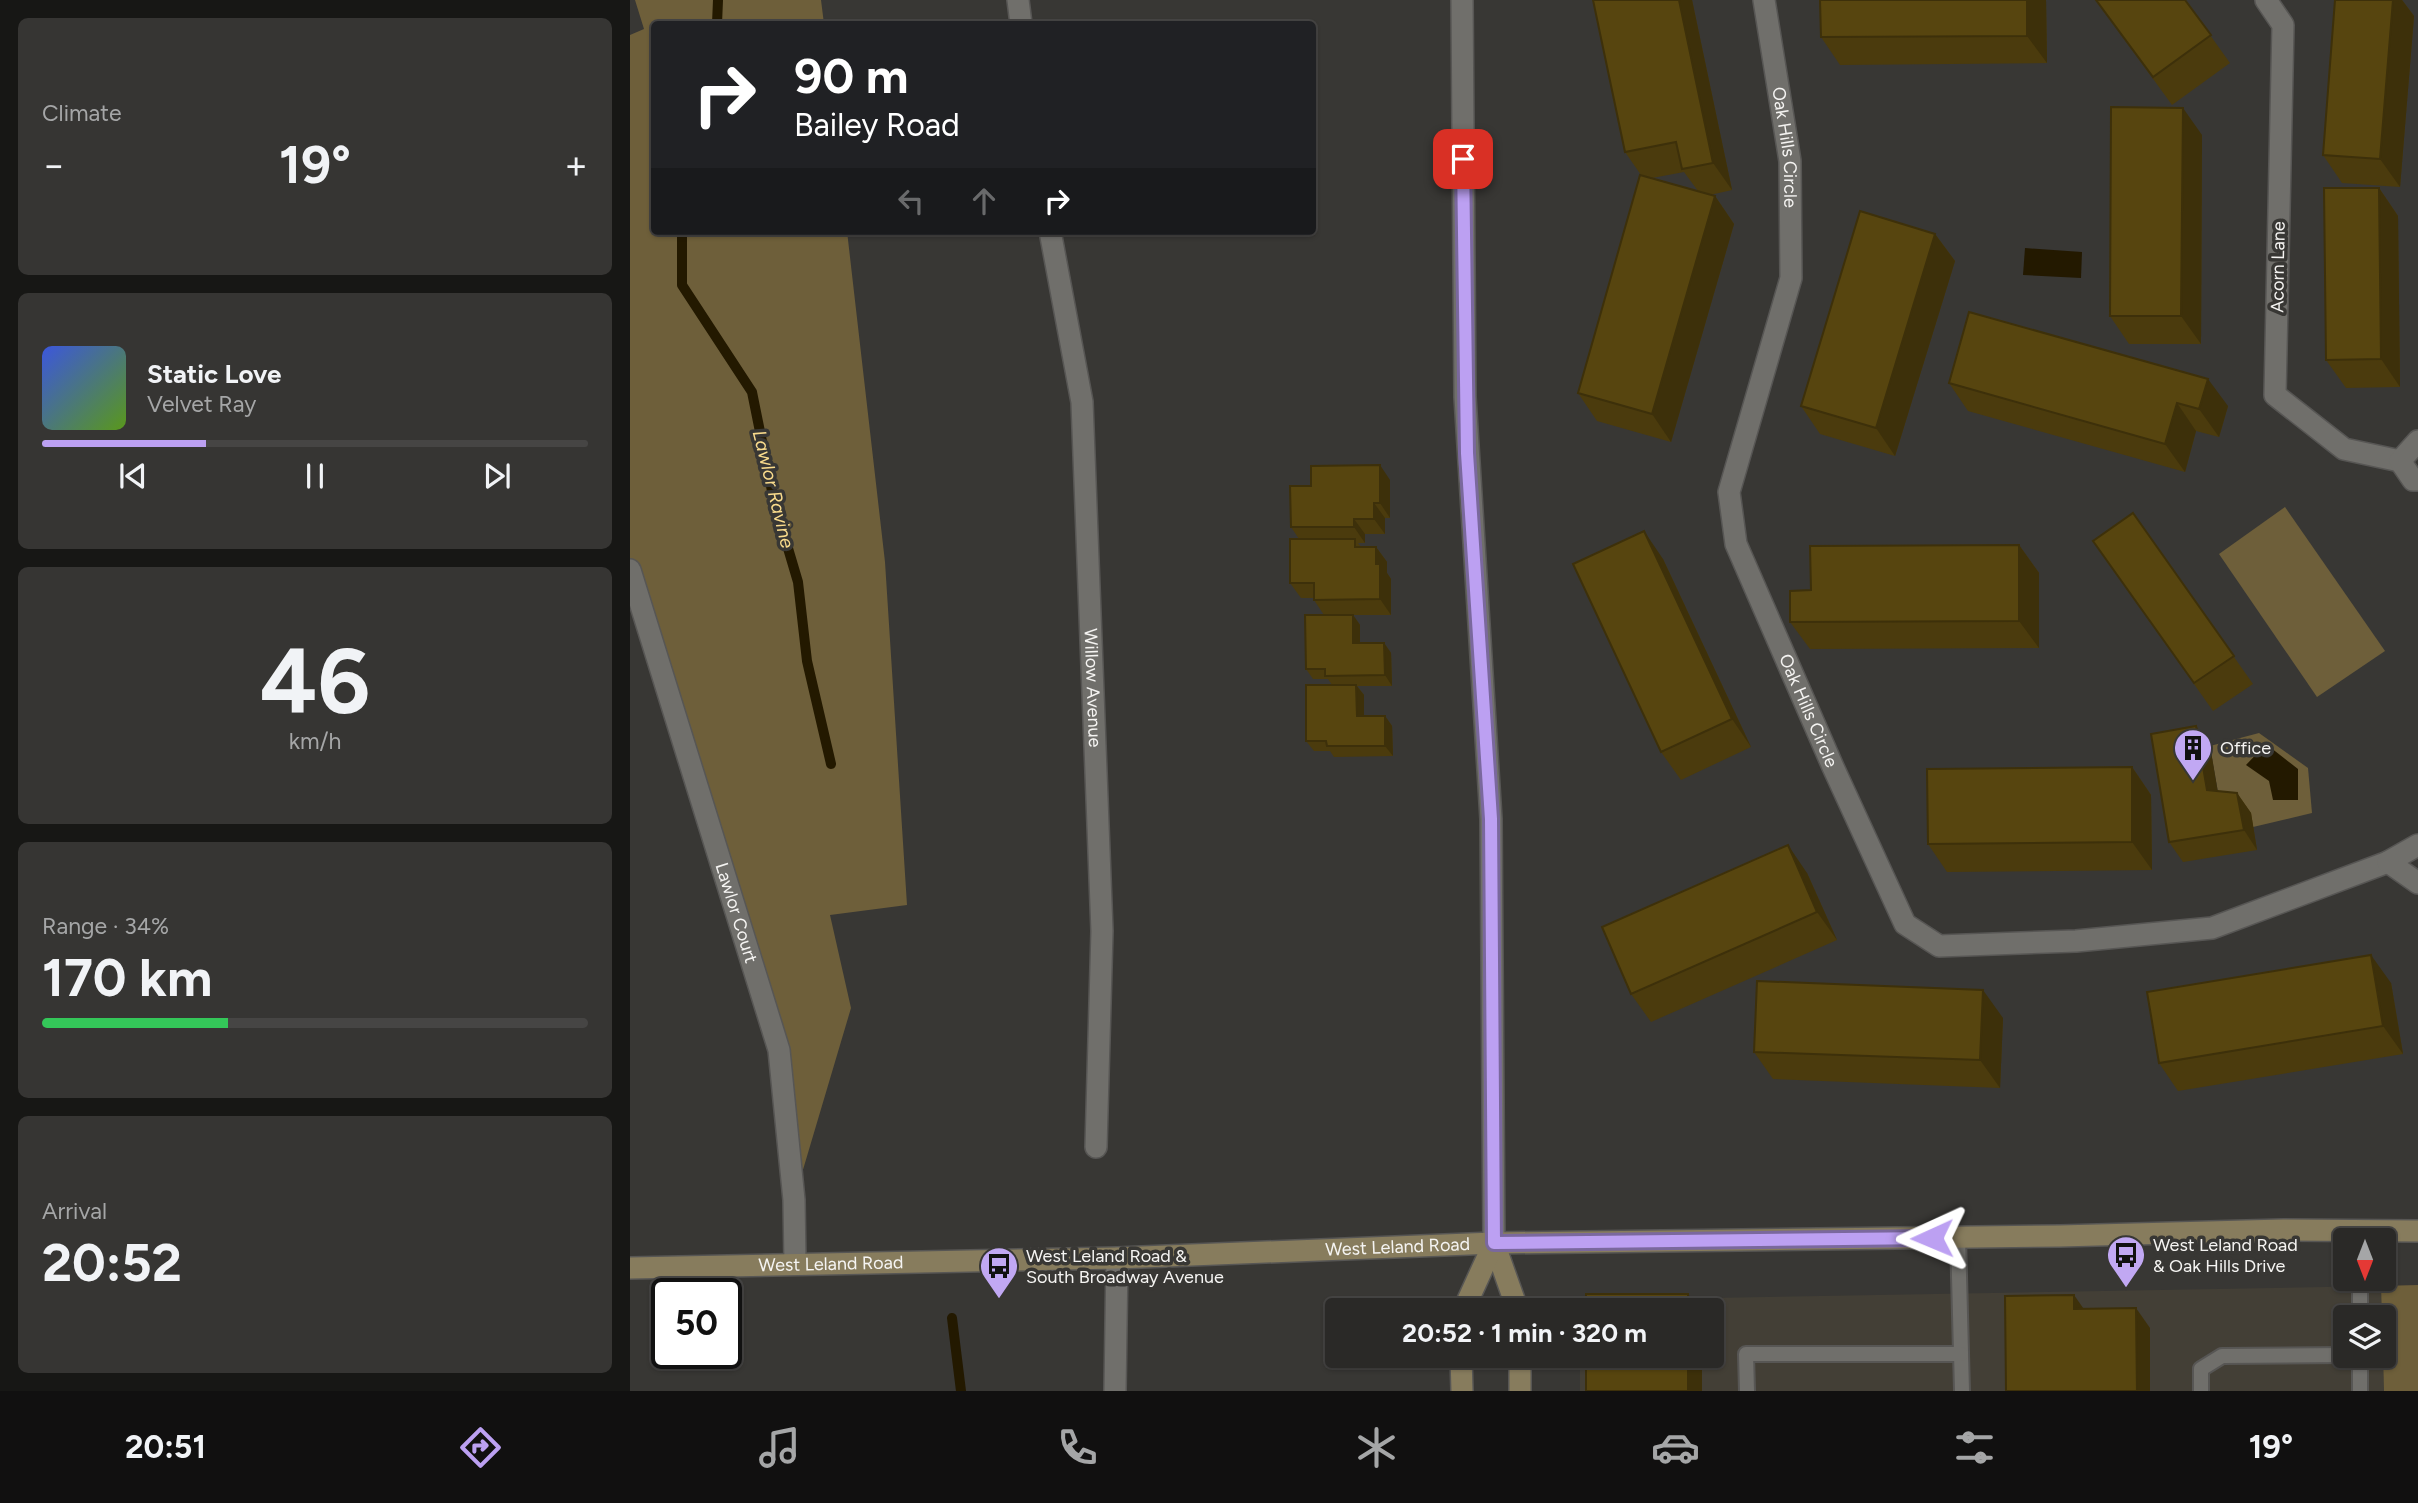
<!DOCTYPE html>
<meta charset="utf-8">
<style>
:root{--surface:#2a2927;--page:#363533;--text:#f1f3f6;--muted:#a5a6a7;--line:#464544;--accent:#bca0f2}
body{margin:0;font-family:Figtree,sans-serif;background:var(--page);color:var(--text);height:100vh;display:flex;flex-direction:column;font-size:26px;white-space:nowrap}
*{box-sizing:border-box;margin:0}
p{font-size:23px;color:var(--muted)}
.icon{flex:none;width:38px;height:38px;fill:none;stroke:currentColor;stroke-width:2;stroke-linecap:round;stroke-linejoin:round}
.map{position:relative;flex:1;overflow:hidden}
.sheet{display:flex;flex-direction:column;gap:18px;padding:18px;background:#171715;width:630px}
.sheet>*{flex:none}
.guide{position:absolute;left:21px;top:21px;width:665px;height:214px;border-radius:7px;box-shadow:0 2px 5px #0004,0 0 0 2px var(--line);background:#202124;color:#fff;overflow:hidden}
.needle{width:46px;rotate:180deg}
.tools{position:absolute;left:1703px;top:1228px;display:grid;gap:14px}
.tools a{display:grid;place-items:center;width:63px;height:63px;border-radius:7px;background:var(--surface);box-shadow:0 2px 5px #0004,0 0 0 2px var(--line);font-size:35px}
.speed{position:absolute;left:21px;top:1278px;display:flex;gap:14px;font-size:35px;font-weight:700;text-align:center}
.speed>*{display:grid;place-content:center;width:91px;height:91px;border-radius:50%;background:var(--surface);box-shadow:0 2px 5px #0004,0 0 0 2px var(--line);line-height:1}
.speed .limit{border:4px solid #111;border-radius:10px;background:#fff;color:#111}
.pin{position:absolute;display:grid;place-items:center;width:60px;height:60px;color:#fff;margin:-30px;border-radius:14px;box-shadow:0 4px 10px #0006}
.me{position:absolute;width:77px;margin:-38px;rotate:269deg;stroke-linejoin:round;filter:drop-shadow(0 0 5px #0008)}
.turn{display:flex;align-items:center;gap:24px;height:147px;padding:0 28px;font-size:32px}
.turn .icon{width:91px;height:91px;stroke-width:2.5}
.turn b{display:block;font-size:49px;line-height:60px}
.lanes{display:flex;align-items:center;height:66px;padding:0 28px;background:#0003;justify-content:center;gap:35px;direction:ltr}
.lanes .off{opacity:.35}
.big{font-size:52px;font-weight:700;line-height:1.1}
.sheet .tile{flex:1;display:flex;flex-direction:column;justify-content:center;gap:10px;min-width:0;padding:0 24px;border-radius:10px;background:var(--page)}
.sheet .dial{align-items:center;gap:0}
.dial b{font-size:91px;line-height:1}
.song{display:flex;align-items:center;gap:21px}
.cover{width:84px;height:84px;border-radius:10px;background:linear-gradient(135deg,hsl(230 70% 55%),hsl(90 70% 35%))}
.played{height:7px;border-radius:4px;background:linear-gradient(90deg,var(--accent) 30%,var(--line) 30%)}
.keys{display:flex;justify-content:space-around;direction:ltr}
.heat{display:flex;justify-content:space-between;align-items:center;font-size:38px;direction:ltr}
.charge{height:10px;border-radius:5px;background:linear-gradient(90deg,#34c759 34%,var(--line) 0)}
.trip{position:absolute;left:695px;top:1298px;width:399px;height:70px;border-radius:7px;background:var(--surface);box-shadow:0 2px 5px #0004,0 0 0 2px var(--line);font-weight:700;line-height:70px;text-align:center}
.tab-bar{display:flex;height:112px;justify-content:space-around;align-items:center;background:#111010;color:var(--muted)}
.tab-bar .icon{width:49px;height:49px}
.tab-bar .selected{color:var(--accent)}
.tab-bar b{font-size:32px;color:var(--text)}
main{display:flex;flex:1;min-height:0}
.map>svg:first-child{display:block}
.built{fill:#433f36}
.green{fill:#6e5f3a}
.water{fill:#231900}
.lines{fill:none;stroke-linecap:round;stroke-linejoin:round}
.stream{stroke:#231900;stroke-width:10}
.service-casing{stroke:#575654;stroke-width:18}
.minor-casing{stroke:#575654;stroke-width:24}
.tertiary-casing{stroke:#575654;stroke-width:24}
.secondary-casing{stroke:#575654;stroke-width:24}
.service{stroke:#706f6b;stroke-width:14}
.minor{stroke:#706f6b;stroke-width:21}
.tertiary{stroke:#706f6b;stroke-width:21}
.secondary{stroke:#877c5d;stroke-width:21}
.wall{fill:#4b3b0d;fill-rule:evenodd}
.shaded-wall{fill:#3d300a}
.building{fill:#57450f;stroke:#3d300a;stroke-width:2}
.route-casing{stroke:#7a689d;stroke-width:18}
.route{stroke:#bca0f2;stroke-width:12}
.labels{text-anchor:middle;stroke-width:7;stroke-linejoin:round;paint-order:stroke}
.street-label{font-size:18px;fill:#f5f4f2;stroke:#383734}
.poi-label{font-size:18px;fill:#f5f4f2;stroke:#383734;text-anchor:start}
.water-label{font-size:19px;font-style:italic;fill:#f9db8c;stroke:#383734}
</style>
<main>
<section class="sheet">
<div class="tile"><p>Climate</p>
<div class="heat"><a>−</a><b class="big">19°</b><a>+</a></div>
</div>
<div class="tile">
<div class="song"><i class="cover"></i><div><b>Static Love</b><p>Velvet Ray</p></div></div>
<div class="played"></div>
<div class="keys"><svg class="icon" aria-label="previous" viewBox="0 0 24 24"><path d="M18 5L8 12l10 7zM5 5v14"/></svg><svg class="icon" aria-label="pause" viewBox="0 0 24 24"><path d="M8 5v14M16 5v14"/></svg><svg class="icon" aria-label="next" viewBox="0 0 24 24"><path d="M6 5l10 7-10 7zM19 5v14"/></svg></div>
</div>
<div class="tile dial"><b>46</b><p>km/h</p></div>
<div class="tile"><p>Range · 34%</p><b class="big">170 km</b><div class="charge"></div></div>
<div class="tile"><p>Arrival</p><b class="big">20:52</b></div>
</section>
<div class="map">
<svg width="1788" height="1391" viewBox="0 0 1788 1391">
<rect width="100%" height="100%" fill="#383734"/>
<polygon class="built" points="1751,1286 1752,1318 1715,1318 1715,1356 1753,1356 1754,1391 950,1391 950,1356 1082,1356 1082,1311 961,1311 973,1300"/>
<g class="green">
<polygon points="5,0 191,0 194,24 24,24 24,231 217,231 255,562 277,905 200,915 221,1008 164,1200 149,1050 0,570 0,35 14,29"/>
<polygon points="1655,507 1755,651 1687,697 1589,554"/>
<polygon points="1629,733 1678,768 1682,813 1623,827 1591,810 1580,746"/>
<polygon points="1788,1285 1788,1391 1754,1391 1751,1286"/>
</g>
<g class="water">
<polygon points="1395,248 1452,252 1451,278 1393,275"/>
<polygon points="1636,744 1668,769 1668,800 1643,800 1639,781 1616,765"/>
</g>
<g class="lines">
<g class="stream">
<polyline points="87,24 88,0"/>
<polyline points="52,231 52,285 122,392 144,501 168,582 177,661 201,764"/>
<polyline points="322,1318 331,1391"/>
</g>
<defs>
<g id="service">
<polyline points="1328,1237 1332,1391"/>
<polyline points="1730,1279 1730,1318"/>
<polyline points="1730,1356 1730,1391"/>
<polyline points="1117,1391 1116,1354 1331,1354"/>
<polyline points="1571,1391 1571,1369 1592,1356 1715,1355"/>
</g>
<g id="minor">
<polyline points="388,0 391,24"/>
<path id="s1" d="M1134,0L1160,161L1161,278L1099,492L1106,544L1203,767L1275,924L1309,946L1446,941L1582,928L1758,862"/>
<polyline points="1636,0 1653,25 1645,395 1714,449 1770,461"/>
<path id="s2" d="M420,231L452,402L472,931L466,1147"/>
<polyline points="1788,441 1770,461 1783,480 1788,480"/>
<path id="s3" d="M0,570L149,1050L164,1200L165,1263"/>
<polyline points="1788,845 1758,862 1788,883"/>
<polyline points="485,1391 487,1258"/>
</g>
<polyline id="tertiary" points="832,0 835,397 861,819 864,1243"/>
<g id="secondary">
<polyline points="864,1243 888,1311"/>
<path id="s4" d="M0,1268L487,1258L864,1243L1430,1236L1653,1230L1788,1231"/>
<polyline points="833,1311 864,1243"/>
<polyline points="831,1356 832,1391"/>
<polyline points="890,1356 890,1391"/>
</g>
</defs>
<use href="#service" class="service-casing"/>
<use href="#minor" class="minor-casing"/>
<use href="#tertiary" class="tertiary-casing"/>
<use href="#secondary" class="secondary-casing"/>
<use href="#service" class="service"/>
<use href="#minor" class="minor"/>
<use href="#tertiary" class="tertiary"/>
<use href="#secondary" class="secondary"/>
</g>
<g class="wall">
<path d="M963,0H1062L1102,190L1080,195L1085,196L1104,224L1041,442L967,421L948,393L1011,175L995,152ZM1054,172L1068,191L1022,178Z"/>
<polygon points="1190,0 1416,0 1417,63 1210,65 1191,37"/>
<polygon points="1466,0 1555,0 1600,63 1542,105"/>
<polygon points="1705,0 1772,0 1784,16 1770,187 1712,183 1693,155"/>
<polygon points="1572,135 1571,344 1499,344 1480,316"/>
<polygon points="1749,188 1768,216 1770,387 1716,388 1696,360"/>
<polygon points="1305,234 1325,261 1265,456 1190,434 1171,406"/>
<polygon points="1319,383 1598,406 1589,437 1566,431 1555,472 1338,411"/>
<polygon points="760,480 760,518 755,518 755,534 735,534 735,543 728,543 731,547 746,547 757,562 757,573 761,579 761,615 723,615 730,625 730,643 754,643 761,653 762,686 727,686 734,695 734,716 755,716 762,726 763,756 704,757 700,751 684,751 676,741 702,685 698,679 683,679 676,669 694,615 684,600 684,598 671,598 660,583 669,539 661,527 681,486"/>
<polygon points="1503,513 1623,684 1583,711 1463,541"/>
<polygon points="1389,545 1409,573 1409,648 1180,649 1160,622 1181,590"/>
<polygon points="1033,559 1121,747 1051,780 1031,752"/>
<polygon points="1566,726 1580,746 1587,791 1607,793 1621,813 1627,850 1553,862 1539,842"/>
<polygon points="1502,767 1521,795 1522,870 1317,872 1298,844"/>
<polygon points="1177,873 1207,940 1021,1022 1001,994"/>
<polygon points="1761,983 1773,1054 1548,1091 1529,1063"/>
<polygon points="1373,1018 1370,1088 1143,1079 1124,1052"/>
</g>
<g class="shaded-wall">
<polygon points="1049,0 1062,0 1102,190 1083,163"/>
<polygon points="1397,0 1416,0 1417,63 1397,36"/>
<polygon points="1763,0 1772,0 1784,16 1770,187 1750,159"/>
<polygon points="1553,108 1572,135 1571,344 1551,316"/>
<polygon points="1749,188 1768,216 1770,387 1751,359"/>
<polygon points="1085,196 1104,224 1041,442 1022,414"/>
<polygon points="1305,234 1325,261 1265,456 1246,428"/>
<polygon points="1578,379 1598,406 1589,437 1569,409"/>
<polygon points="1547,403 1566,431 1555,472 1535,444"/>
<polygon points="750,465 760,480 760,518 750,503"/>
<polygon points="744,503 755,518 755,534 744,519"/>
<polygon points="724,519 735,534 735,543 724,527"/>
<polygon points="1014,531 1033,559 1121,747 1102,719"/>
<polygon points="1389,545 1409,573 1409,648 1389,621"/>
<polygon points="746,547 757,562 757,573 761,579 761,615 750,599 746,564"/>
<polygon points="723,615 730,625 730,653 723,643"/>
<polygon points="754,643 761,653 762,686 755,675"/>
<polygon points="726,685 734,695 734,726 727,716"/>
<polygon points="755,716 762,726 763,756 755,746"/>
<polygon points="1566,726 1580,746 1591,810 1577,790"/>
<polygon points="1502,767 1521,795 1522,870 1502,842"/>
<polygon points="1607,793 1621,813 1627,850 1614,830"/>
<polygon points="1158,845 1177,873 1207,940 1187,912"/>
<polygon points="1741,955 1761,983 1773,1054 1753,1026"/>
<polygon points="1353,990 1373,1018 1370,1088 1350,1060"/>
<polygon points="1058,1294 1070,1311 1058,1311"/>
<polygon points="1444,1295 1458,1315 1444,1309"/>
<polygon points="1506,1308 1520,1328 1520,1391 1507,1391"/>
<rect x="1058" y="1356" width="14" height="35"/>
</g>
<g class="building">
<polygon points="963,0 1049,0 1083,163 1052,169 1046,142 995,152"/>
<polygon points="1190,0 1397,0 1397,36 1191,37"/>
<polygon points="1466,0 1555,0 1581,35 1523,77"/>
<polygon points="1705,0 1763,0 1750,159 1693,155"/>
<polygon points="1481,107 1553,108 1551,316 1480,316"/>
<polygon points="1010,175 1085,196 1022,414 948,393"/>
<polygon points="1694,188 1749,188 1751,359 1696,360"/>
<polygon points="1230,211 1305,234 1246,428 1171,406"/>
<polygon points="1339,312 1578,379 1569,409 1547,403 1535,444 1319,383"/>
<polygon points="750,465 750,503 744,503 744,519 724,519 724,527 661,527 660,486 681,486 681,466"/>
<polygon points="1503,513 1604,656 1564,683 1463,541"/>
<polygon points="1014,531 1102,719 1031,752 943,564"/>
<polygon points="660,539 725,539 725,547 746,547 746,564 750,564 750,599 684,600 684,583 660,583"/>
<polygon points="1389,545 1389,621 1160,622 1160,591 1181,590 1180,546"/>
<polygon points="675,615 723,615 723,643 754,643 755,675 695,676 695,669 676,669"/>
<polygon points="676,685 726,685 727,716 755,716 755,746 697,746 696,741 676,741"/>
<polygon points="1566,726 1577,790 1607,793 1614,830 1539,842 1521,734"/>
<polygon points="1502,767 1502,842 1298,844 1297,769"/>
<polygon points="1158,845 1187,912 1001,994 972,927"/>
<polygon points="1741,955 1753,1026 1529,1063 1517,992"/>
<polygon points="1127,981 1353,990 1350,1060 1124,1052"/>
<rect x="956" y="1294" width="102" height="17"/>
<polygon points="1444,1295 1444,1309 1506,1308 1507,1391 1376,1391 1375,1296"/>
<rect x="956" y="1356" width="102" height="35"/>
</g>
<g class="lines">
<defs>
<polyline id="route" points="833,159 837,453 861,819 864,1243 1302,1238"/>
</defs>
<use href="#route" class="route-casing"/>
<use href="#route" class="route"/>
</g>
<defs>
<symbol id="building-pin" viewBox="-11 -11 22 30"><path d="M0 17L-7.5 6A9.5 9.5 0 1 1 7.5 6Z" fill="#c1a8f3" stroke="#383734"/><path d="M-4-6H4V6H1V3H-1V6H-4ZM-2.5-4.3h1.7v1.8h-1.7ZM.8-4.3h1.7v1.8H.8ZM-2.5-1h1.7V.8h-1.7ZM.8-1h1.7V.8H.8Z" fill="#111"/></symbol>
<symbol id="bus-pin" viewBox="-11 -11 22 30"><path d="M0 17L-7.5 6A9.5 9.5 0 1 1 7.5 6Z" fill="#c1a8f3" stroke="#383734"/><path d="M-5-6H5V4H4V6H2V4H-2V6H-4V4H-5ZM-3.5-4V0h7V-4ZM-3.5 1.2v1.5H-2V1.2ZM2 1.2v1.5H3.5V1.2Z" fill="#111"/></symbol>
</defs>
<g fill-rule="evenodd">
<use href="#building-pin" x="1541" y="726" width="44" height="60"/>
<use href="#bus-pin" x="1474" y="1233" width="44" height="60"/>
<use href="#bus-pin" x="347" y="1244" width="44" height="60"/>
</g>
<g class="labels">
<g class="street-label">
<text dy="6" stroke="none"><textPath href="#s1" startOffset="149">Oak Hills Circle</textPath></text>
<text transform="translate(1648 267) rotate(-89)" y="6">Acorn Lane</text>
<text dy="6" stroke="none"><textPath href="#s2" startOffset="460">Willow Avenue</textPath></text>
<text dy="6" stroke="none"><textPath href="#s1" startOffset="737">Oak Hills Circle</textPath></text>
<text dy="6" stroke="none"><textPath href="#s3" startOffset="359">Lawlor Court</textPath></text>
<text dy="6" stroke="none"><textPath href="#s4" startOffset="768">West Leland Road</textPath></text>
<text dy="6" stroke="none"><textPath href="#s4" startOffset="201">West Leland Road</textPath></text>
</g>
<g class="poi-label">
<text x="1590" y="754">Office</text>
<text x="1523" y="1251">West Leland Road<tspan x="1523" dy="21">&amp; Oak Hills Drive</tspan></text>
<text x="396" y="1262">West Leland Road &amp;<tspan x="396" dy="21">South Broadway Avenue</tspan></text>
</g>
<g class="water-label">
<text transform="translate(144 489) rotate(76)" y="7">Lawlor Ravine</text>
</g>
</g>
</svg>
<div class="tools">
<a><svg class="needle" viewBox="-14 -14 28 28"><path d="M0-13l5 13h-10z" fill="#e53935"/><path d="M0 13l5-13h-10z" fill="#a5a6a7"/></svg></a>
<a><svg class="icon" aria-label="layers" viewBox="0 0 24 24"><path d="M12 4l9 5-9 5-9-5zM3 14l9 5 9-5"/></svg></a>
</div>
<div class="speed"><div class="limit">50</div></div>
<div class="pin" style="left:833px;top:159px;background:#d93025"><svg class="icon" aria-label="arrive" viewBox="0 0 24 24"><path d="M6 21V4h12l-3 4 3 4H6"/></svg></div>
<svg class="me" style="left:1302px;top:1238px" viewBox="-20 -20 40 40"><path d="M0-17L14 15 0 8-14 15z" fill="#bca0f2" stroke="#fff" stroke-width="4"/></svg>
<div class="trip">20:52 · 1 min · 320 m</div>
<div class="guide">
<div class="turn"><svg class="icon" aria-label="right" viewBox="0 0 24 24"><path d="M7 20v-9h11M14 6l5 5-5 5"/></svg><div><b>90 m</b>Bailey Road</div></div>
<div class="lanes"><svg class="icon off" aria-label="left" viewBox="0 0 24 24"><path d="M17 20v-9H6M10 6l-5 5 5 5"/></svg><svg class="icon off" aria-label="ahead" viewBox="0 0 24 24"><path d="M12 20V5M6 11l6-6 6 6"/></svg><svg class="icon" aria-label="right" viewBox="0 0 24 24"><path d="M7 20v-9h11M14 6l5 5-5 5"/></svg></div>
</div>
</div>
</main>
<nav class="tab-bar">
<b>20:51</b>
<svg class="icon selected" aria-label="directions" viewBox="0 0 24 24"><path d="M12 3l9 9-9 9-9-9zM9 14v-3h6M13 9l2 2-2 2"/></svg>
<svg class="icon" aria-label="music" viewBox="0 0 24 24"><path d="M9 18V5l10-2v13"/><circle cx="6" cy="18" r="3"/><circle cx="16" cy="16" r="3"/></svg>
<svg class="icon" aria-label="phone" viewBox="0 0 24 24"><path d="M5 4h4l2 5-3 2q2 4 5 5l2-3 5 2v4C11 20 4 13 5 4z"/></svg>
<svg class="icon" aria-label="climate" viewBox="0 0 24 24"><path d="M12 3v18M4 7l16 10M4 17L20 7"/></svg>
<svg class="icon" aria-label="car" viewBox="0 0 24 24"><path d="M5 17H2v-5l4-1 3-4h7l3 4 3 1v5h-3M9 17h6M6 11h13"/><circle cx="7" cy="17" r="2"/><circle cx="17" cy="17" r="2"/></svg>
<svg class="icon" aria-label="filters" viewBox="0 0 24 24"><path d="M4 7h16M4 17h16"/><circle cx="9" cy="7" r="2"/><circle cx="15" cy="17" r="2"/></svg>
<b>19°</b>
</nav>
